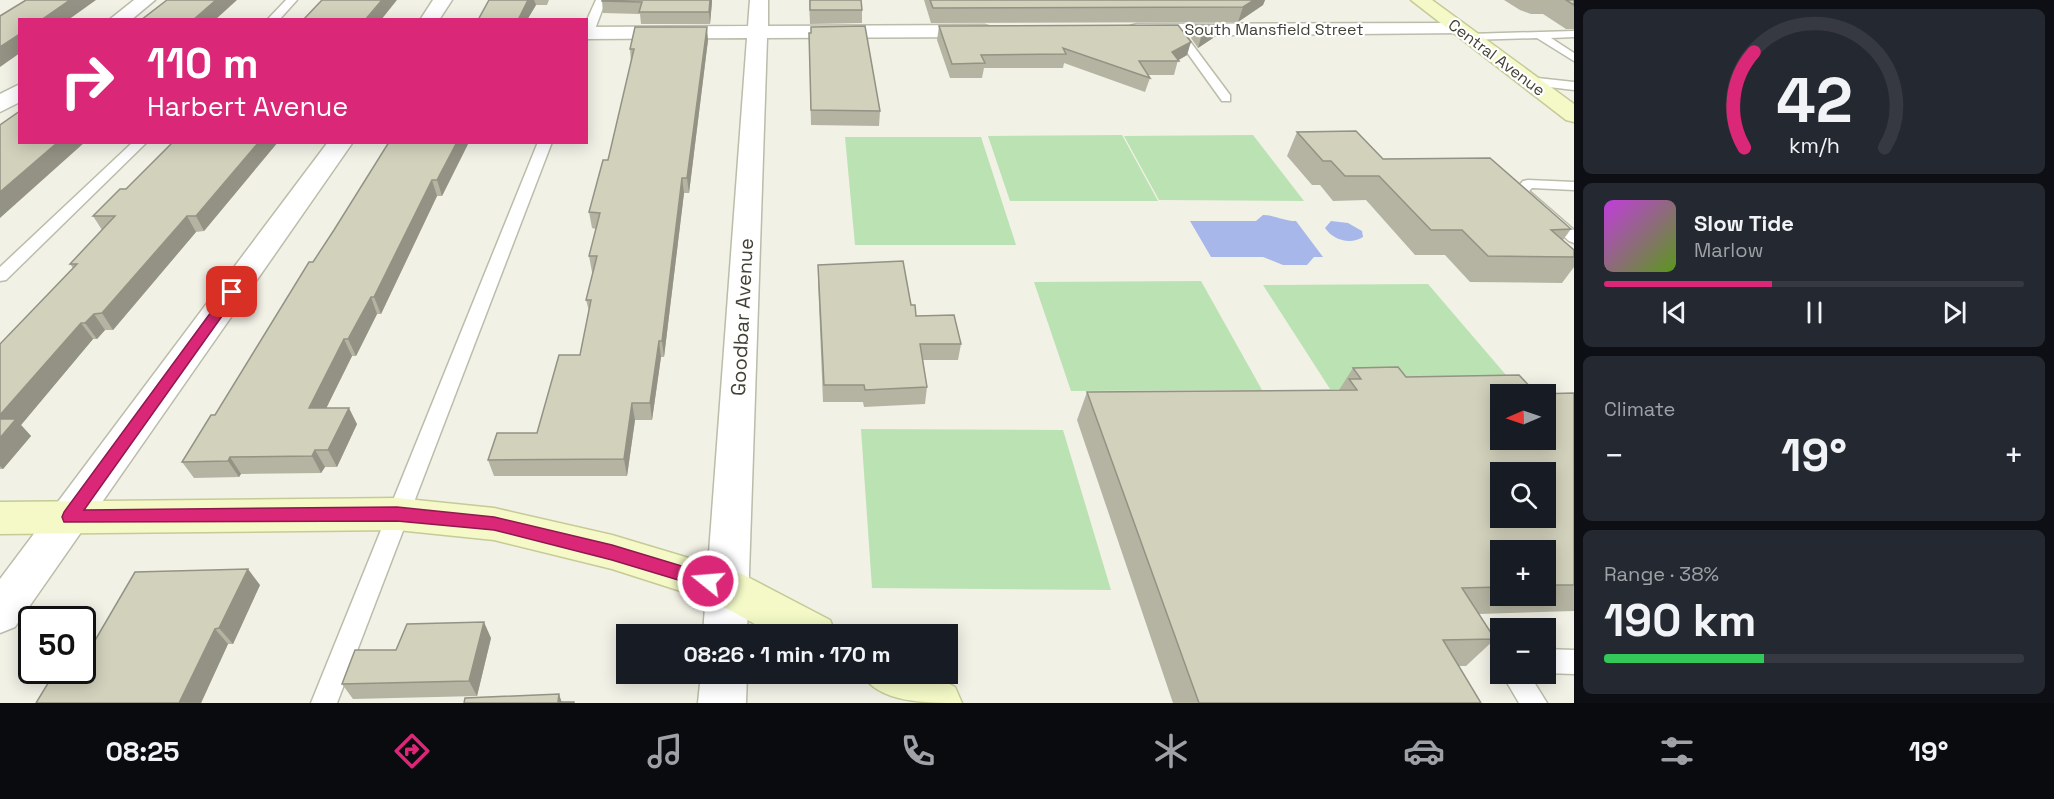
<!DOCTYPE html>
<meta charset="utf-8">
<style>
:root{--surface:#171b24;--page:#242831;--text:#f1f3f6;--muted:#9ea1a6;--line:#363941;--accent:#db2777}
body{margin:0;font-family:"Space Grotesk",sans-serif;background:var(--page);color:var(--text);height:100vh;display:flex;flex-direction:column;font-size:22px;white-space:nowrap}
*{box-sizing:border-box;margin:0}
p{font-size:20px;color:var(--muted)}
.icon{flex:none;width:33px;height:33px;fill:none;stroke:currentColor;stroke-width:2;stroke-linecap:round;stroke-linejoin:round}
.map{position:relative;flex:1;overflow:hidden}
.side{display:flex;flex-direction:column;gap:9px;padding:9px;background:#0d0f14;width:480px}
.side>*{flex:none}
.banner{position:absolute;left:18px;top:18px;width:570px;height:126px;border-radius:0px;box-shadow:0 3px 15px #0003;background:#db2777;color:#fff;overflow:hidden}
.needle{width:39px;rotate:268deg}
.controls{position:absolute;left:1490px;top:384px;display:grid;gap:12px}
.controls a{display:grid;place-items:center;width:66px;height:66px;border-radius:0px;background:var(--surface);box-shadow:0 3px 15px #0003;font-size:30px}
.speed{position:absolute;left:18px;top:606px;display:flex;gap:12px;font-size:30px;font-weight:700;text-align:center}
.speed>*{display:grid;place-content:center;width:78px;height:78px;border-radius:50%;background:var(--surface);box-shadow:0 3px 15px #0003;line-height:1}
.speed .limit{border:3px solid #111;border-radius:9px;background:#fff;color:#111}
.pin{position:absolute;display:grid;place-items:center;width:51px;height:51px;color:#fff;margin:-26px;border-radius:12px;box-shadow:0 3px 9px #0006}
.me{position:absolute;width:66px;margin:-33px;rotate:287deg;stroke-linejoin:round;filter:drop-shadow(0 0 4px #0008)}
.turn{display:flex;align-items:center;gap:21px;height:126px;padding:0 30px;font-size:27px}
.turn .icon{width:78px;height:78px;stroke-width:2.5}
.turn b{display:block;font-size:42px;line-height:51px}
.big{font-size:45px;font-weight:800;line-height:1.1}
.side .card{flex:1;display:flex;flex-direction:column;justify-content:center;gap:9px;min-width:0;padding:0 21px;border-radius:9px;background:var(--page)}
.side .dial{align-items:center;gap:0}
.dial svg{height:156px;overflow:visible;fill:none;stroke:var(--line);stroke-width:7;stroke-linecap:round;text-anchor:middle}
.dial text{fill:var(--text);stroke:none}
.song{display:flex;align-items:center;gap:18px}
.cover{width:72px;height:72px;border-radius:9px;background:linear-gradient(135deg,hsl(290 70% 55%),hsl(90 70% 35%))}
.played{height:6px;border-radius:3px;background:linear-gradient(90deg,var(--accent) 40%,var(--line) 40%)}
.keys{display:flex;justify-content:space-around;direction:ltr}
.heat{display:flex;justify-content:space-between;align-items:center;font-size:33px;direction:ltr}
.charge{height:9px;border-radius:4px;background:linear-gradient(90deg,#34c759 38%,var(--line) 0)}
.trip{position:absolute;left:616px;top:624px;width:342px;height:60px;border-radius:0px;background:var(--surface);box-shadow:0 3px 15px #0003;font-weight:800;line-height:60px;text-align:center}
.dock{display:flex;height:96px;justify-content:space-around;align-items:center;background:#090b0e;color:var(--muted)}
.dock .icon{width:42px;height:42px}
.dock .active{color:var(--accent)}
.dock b{font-size:27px;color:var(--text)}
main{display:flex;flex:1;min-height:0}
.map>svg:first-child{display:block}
.green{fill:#bbe2b2}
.water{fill:#a7b7e9}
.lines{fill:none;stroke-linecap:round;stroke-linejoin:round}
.lane-casing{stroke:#bbbca9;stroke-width:3}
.street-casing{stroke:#bbbca9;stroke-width:3}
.secondary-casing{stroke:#c6ca97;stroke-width:3}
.lane{fill:#fff;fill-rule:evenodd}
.street{fill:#fff;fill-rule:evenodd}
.secondary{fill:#f4f9c7;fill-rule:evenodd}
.wall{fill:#b5b4a2;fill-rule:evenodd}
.shaded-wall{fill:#939284}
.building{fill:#d2d1bc;stroke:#939284;stroke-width:1.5;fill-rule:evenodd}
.route{fill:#db2777;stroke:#8e194d;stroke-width:1.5}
.labels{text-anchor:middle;stroke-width:4.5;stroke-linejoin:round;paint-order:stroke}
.far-street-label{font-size:16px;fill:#434236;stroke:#fff}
.street-label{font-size:20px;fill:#434236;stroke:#fff}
</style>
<main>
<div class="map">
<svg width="1574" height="703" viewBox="0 0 1574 703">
<rect width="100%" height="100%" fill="#f1f1e6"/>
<g class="green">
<polygon points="1122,135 1158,201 1010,201 988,136"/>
<polygon points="1253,135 1304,201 1159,200 1124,136"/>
<polygon points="845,137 981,137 1016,245 855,245"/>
<polygon points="1201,281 1262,390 1071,391 1034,282"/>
<polygon points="1428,284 1518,389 1330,389 1263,285"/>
<polygon points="861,429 1063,430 1111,590 872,588"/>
</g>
<g class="water">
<path d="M1263,215C1275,215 1284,221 1296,221L1323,257H1314L1307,265H1283L1263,257H1211L1190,221H1256Z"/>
<path d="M1331,221L1348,223L1362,231L1363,237C1350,245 1333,240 1325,228Z"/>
</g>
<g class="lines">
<defs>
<g id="lane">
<polygon points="286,0 297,0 279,20 267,20"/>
<polygon points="596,0 606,0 592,37 586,40 586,22"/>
<polygon points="1172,28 1180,28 1230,95 1230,101 1222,101 1171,30"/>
<polygon points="1574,31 1574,37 1551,38 1574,53 1574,61 1537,38 1469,40 1463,37 1469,34"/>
<polygon points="1528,77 1574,82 1574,90 1524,84 1522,81"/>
<polygon points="133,142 147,142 6,280 0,281 0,267"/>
<polygon points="538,142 552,142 337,703 311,703"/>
<polygon points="1528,180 1574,182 1574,190 1532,188 1529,191 1574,230 1574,243 1569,241 1516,194 1514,191 1523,181"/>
<polygon points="1545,649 1574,650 1574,674 1545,673"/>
<polygon points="1502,674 1529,674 1547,703 1519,703"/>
</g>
<g id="street">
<polygon points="134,0 155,0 131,20 109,20"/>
<polygon points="433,0 452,0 439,20 420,20"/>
<polygon points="750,0 768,0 768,26 984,25 991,27 994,31 991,35 984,37 767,38 747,634 703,634 747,38 586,39 586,27 748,26"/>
<polygon points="1458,23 1465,25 1468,29 1465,33 1137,36 1130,34 1127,30 1130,26 1137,24"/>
<polygon points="20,84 20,102 0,112 0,94"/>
<polygon points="328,142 353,142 15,627 0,633 0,579"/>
<polygon points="701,674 747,674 746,703 698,703"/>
</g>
<g id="secondary">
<polygon points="1411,0 1432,0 1574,104 1574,122 1566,120"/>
<polygon points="397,498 494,508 612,535 742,574 830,620 836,634 773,634 715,602 612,569 494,540 397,530 0,534 0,502"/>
<path d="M862,674H930L955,687L962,703C925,703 879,703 862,674Z"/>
</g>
</defs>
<use href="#lane" class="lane-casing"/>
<use href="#street" class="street-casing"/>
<use href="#secondary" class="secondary-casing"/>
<use href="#lane" class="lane"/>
<use href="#street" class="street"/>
<use href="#secondary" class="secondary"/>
</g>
<g class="wall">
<polygon points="489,0 549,0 547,5 536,5 527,20 478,20"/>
<polygon points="809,0 861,0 862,10 862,23 810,24"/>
<polygon points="924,0 1265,0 1263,5 1238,22 931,23"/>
<polygon points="1504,0 1574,0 1574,29 1566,29 1543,14 1531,14 1520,10"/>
<polygon points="602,1 712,2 710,24 641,24 640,14 603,13"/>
<polygon points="1195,25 1213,38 1198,48 1191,38"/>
<polygon points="939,26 1187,55 1178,60 1174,75 1148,75 1150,78 1145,92 1064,63 1063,68 984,68 982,78 950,78 937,40"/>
<polygon points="809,33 880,111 879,126 811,125"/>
<polygon points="708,40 689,193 684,193 664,357 661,357 652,420 635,420 627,476 494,476 488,460 537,433 580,355 589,311 586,300 593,272 592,272 589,256 596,229 592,228 589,212 608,160 631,62 630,49"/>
<polygon points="1297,132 1383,159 1571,229 1563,240 1574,250 1574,267 1562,283 1470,282 1445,255 1415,255 1366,200 1333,201 1320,185 1312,185 1287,156"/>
<polygon points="173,142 278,142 204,231 196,232 113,330 105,330 97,339 93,339 21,425 31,436 3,469 0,469 0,344 73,268 70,264 102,230 93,216 126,189"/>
<polygon points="469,142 442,196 437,196 381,314 377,314 356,356 352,356 326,408 357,424 337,467 325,467 321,473 241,474 239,477 194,478 182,462 215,415 313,262 334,230"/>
<polygon points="818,265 911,305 916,316 961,344 958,360 923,360 927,387 925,404 864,407 863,402 823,402 818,281"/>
<path d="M1353,368L1406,377L1537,394L1574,393V611L1479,614L1495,639L1466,666H1459L1481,703H1173L1077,420L1087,392L1339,390ZM1500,550H1545V596H1500Z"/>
<polygon points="260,585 233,644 228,644 201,703 36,703 67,674 90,649"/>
<polygon points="491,638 477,696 353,699 342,684 396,650"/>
</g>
<g class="shaded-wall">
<polygon points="70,0 96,0 68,20 41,20"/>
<polygon points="216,0 237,0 215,20 193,20"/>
<polygon points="382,0 397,0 381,20 365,20"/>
<polygon points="528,0 534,0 536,5 527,20 518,20"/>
<polygon points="710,0 712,0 712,2 710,24 709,12"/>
<polygon points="1254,0 1265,0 1263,5 1238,22 1243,7"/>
<polygon points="1217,25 1213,38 1198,48 1202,34"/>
<polygon points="707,27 708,40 689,193 687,178"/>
<polygon points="20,34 20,53 0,67 0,47"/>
<polygon points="1191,42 1187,55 1177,61 1172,52"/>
<polygon points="58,142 85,142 0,218 0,192"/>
<polygon points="259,142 278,142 204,231 196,216"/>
<polygon points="457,142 469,142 442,196 437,180"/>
<polygon points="682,178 684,193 664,357 662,341"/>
<polygon points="432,180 437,196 381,314 374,297"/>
<polygon points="187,216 196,232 113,330 102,313"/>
<polygon points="371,297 377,314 356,356 348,339"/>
<polygon points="94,314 105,330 97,339 85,323"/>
<polygon points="81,323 93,339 21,425 31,436 3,469 0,466 0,415"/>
<polygon points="344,339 352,356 318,425 309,408"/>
<polygon points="659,341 661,357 652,420 650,403"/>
<polygon points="632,403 635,420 627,476 624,459"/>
<polygon points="349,408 357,424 337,467 328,450"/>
<polygon points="315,450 325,467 321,473 312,456"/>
<polygon points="230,457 241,474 239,477 228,461"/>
<polygon points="248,569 260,585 233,644 219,628"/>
<polygon points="484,622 491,638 477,696 469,681"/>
<polygon points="215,629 228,644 201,703 179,703"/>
<polygon points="559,694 562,703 558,703"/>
</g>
<g class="building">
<polygon points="26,0 70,0 41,20 20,20 20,34 0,47 0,16"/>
<polygon points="167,0 216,0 193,20 141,20"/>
<polygon points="322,0 382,0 365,20 303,20"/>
<polygon points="489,0 528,0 518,20 478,20"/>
<polygon points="602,0 710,0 709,12 639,12 642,2 602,1"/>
<polygon points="810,0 861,0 862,10 810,10"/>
<polygon points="930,0 1254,0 1243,7 933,8"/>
<polygon points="1566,0 1574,0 1574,5"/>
<polygon points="1178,25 1191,42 1172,52 1179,61 1139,61 1150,78 1063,48 1066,54 981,55 985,63 952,64 939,26"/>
<polygon points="1195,25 1217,25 1202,34"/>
<polygon points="865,26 880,111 811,110 809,33 811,33 811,27"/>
<polygon points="635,27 707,27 687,178 682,178 662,341 659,341 650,403 632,403 624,459 488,460 497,433 537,433 559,355 580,355 591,300 586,300 597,256 589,256 600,213 589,212 603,160 608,160 634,49 630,49"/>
<polygon points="20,111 20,142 58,142 0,192 0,125"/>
<polygon points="1356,131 1383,159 1490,158 1571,229 1551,230 1574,250 1574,257 1488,256 1462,230 1431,230 1379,176 1345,176 1331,161 1323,161 1297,132"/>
<polygon points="173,142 259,142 196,216 187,216 102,313 94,314 85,323 81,323 0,415 0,344 77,264 70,264 115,216 93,216 120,189 126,189"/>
<polygon points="389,142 457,142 437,180 432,180 374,297 371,297 348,339 344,339 309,408 349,408 328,450 315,450 312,456 230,457 228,461 182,462 211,415 215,415 309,262 313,262 334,230"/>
<polygon points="903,261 911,305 915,305 916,316 954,315 961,344 920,344 927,387 865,390 864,385 824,385 818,265"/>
<path d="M1398,367L1406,377L1519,375L1537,394L1574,393V585H1545V550H1500V587L1462,588L1495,639L1443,640L1481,703H1199L1087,392L1357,390L1349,379H1361L1353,368ZM1500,394H1545V440H1500ZM1500,472H1545V518H1500Z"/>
<polygon points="0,419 16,419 0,438"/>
<polygon points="248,569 219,628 215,629 179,703 36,703 53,675 67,674 69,670 82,670 82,650 90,649 135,572"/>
<polygon points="484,622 469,681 342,684 355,650 396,650 407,624"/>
<polygon points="559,694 558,702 574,702 574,703 464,703 465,698"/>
</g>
<polygon class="route" points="232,288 239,292 237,295 84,510 397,507 494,517 612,545 708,574 714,576 717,581 714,587 708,589 612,560 494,530 397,521 64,522 62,517 64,512 228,289"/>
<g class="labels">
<g class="far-street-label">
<text x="1274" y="35">South Mansfield Street</text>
<text transform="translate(1497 57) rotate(37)" y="6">Central Avenue</text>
</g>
<g class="street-label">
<text transform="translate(742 317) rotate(-87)" y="7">Goodbar Avenue</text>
</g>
</g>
</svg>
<div class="controls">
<a><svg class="needle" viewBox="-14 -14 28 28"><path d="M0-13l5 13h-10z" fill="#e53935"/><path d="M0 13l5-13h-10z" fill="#9ea1a6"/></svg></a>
<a><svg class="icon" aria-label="search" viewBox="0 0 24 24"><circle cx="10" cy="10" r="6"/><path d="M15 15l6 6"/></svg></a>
<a>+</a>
<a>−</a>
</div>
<div class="speed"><div class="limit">50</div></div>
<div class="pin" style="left:232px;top:292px;background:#d93025"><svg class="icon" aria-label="arrive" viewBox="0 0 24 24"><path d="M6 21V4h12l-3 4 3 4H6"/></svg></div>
<svg class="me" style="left:708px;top:581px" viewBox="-20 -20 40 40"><circle r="17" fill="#db2777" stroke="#fff" stroke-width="3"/><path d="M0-11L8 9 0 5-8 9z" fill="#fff"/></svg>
<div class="trip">08:26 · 1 min · 170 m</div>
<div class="banner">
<div class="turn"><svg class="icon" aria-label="right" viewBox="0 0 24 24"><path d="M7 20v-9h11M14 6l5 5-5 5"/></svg><div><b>110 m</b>Harbert Avenue</div></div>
</div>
</div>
<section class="side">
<div class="card dial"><svg viewBox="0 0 100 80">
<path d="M14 69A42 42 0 1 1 86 69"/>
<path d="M14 69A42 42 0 0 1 19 20" stroke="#db2777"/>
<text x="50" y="56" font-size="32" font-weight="700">42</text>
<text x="50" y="72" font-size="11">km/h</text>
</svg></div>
<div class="card">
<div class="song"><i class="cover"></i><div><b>Slow Tide</b><p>Marlow</p></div></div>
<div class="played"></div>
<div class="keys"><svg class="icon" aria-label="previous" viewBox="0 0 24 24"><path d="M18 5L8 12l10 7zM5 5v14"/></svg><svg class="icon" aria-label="pause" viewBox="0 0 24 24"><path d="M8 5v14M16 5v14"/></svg><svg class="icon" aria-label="next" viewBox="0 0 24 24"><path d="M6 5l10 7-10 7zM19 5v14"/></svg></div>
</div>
<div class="card"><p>Climate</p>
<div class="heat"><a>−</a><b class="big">19°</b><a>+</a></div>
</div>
<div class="card"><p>Range · 38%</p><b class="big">190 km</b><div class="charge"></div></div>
</section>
</main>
<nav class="dock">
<b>08:25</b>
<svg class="icon active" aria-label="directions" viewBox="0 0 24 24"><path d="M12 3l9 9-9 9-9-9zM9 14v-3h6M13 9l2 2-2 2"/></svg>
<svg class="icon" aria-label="music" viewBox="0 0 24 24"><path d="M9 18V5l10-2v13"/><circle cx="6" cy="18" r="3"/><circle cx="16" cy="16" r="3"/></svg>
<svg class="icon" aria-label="phone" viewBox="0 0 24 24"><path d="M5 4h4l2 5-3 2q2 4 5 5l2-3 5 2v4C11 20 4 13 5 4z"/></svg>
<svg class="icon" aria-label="climate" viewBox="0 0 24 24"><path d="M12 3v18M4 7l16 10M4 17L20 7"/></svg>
<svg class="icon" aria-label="car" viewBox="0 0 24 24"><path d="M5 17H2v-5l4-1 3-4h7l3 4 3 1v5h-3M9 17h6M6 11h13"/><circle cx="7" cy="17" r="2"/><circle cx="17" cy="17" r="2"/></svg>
<svg class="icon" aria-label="filters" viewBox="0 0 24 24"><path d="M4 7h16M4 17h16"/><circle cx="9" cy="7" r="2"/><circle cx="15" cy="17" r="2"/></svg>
<b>19°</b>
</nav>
